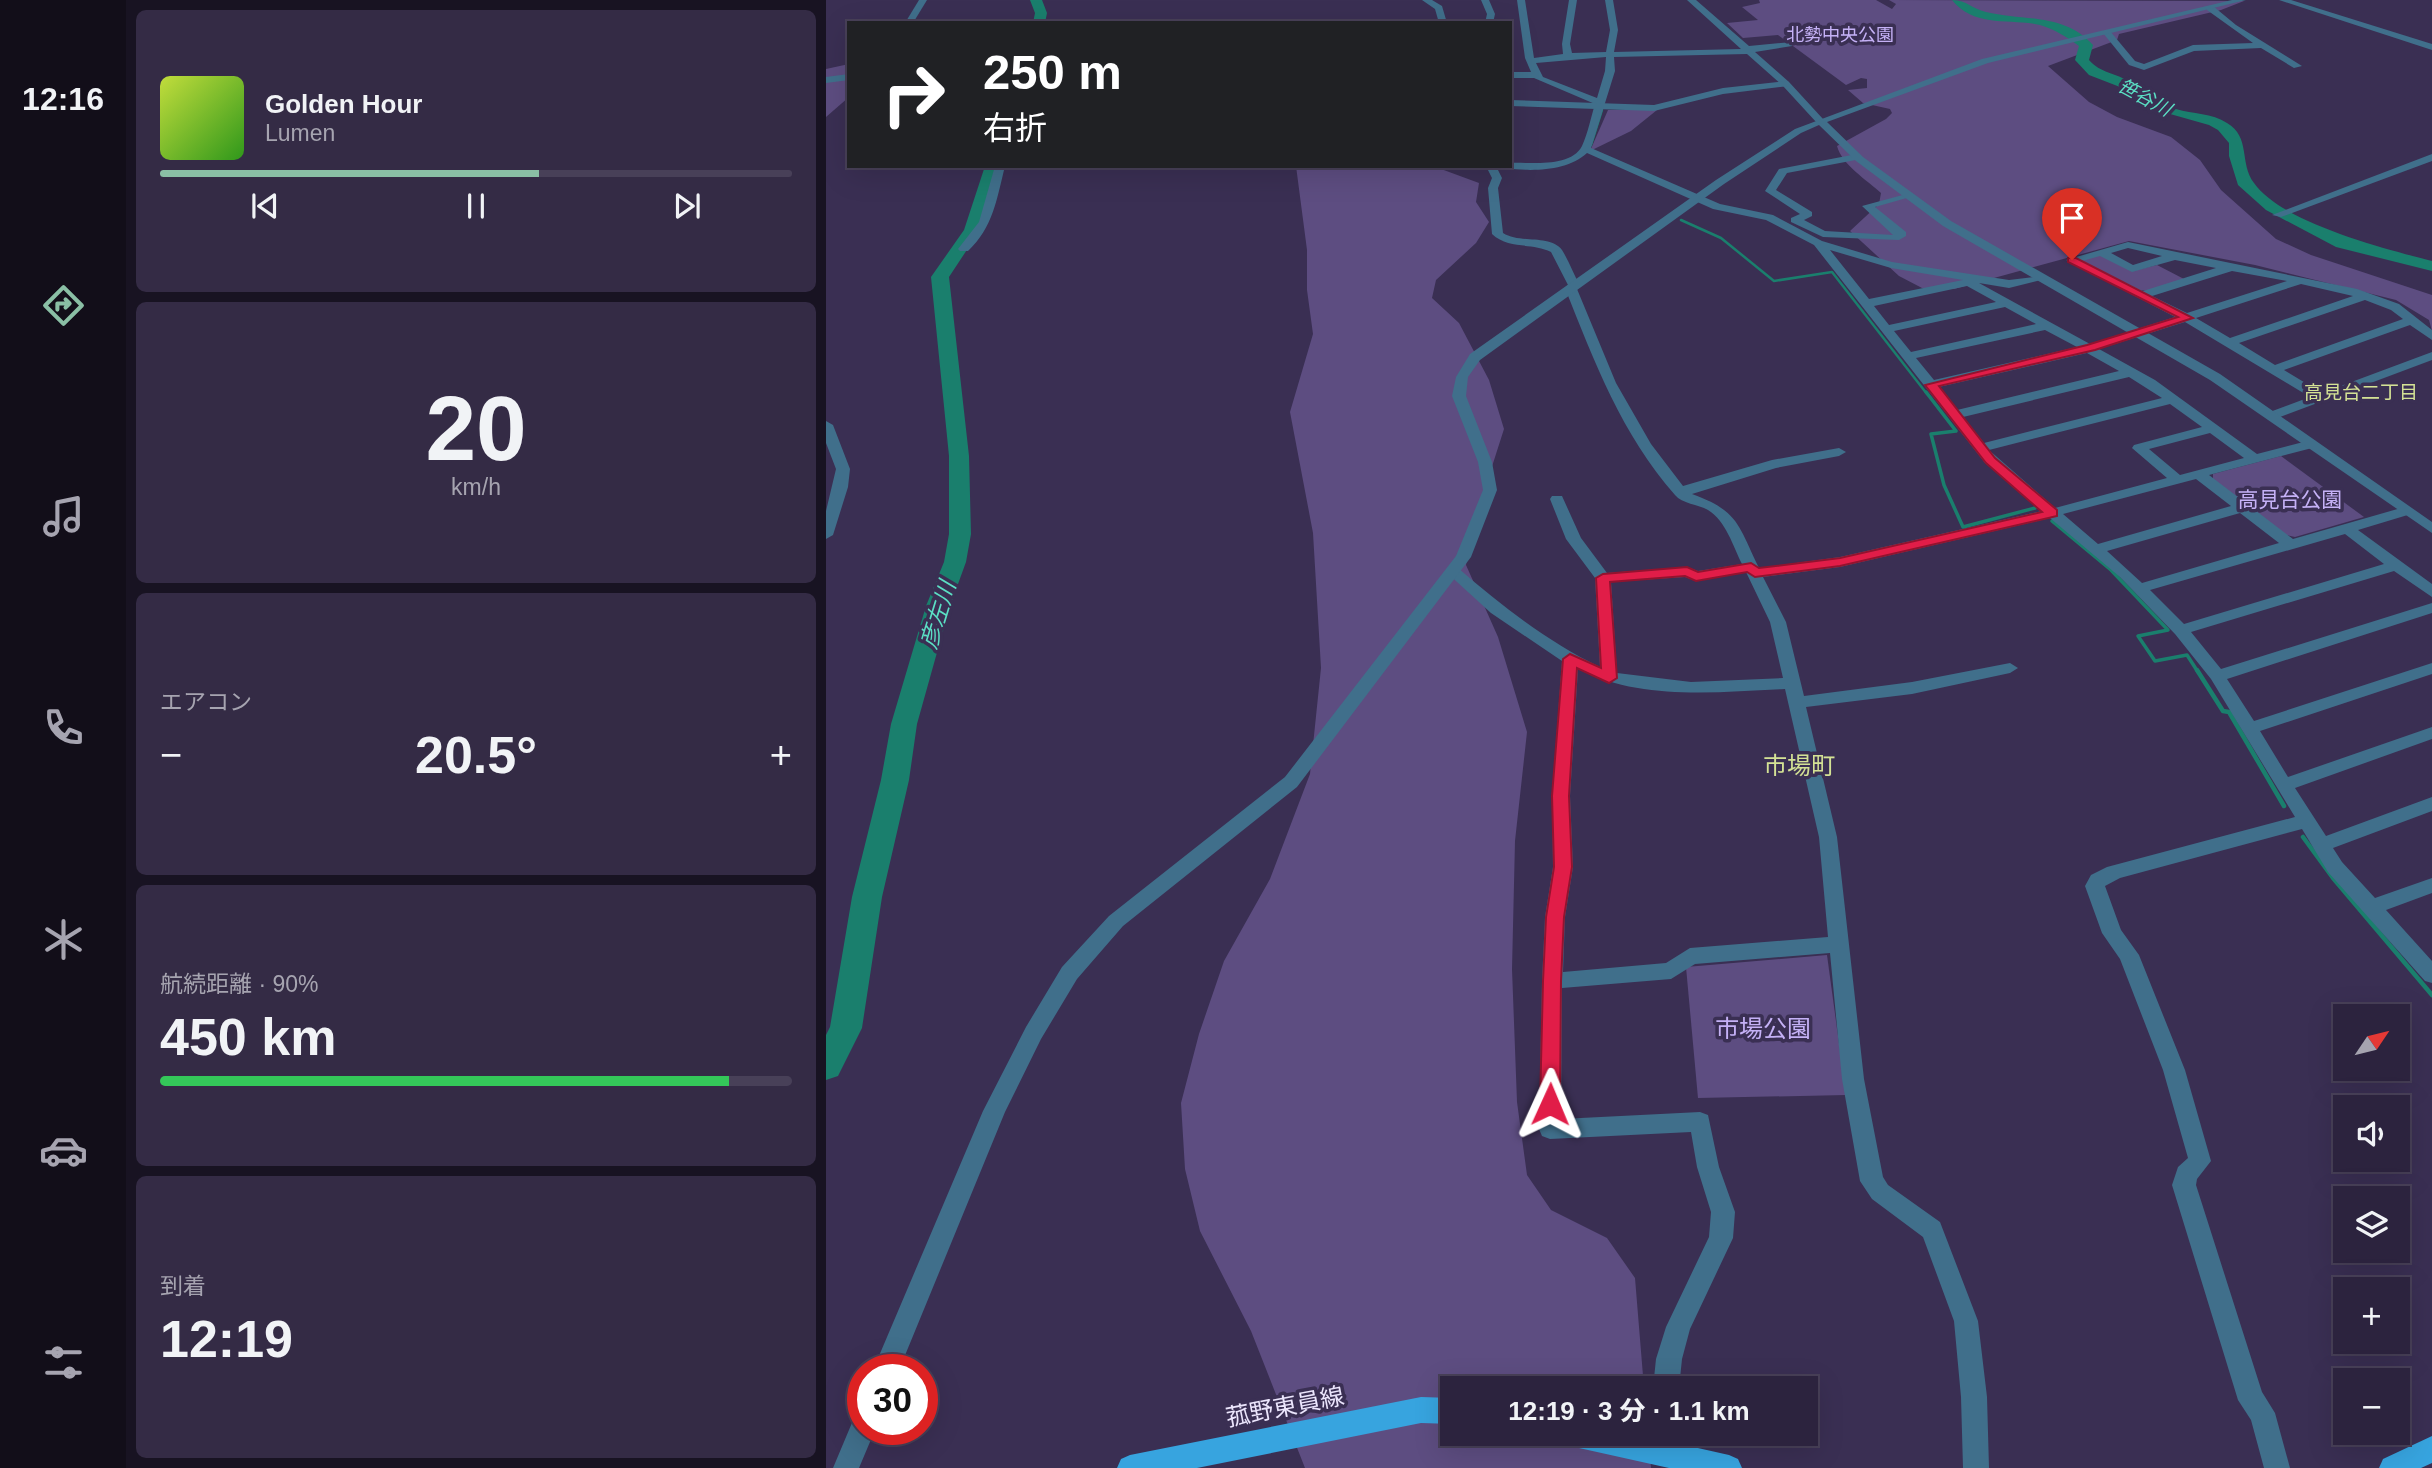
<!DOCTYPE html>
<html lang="ja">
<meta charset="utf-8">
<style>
:root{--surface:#2c233e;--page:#342b45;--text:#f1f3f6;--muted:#a6a4b0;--line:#484058;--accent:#8abfa5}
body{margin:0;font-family:Helvetica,"Noto Sans JP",sans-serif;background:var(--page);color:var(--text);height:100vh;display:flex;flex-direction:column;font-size:26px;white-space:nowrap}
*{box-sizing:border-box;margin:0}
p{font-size:23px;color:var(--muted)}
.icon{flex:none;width:38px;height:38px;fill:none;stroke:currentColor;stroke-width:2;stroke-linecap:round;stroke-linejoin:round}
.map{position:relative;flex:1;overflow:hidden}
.panel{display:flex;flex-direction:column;gap:10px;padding:10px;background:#181322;width:700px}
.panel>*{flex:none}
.guide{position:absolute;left:21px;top:21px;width:665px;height:147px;border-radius:0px;box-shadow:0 7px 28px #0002,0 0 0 2px var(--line);background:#202124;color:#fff;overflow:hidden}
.needle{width:46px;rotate:55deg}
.tools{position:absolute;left:1507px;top:1004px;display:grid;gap:14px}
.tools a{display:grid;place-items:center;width:77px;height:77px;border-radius:0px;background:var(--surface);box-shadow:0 7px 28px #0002,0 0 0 2px var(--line);font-size:35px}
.speed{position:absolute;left:21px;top:1354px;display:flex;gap:14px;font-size:35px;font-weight:700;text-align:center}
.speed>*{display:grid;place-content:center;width:91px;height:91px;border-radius:50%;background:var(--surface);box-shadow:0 7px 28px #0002,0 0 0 2px var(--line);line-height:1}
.speed .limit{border:10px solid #d22;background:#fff;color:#111}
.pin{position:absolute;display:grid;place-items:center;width:60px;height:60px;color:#fff;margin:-72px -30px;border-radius:50% 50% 50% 0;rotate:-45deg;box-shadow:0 0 7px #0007}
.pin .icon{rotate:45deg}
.me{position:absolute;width:77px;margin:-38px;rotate:1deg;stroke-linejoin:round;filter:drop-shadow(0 0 5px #0008)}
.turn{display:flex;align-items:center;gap:24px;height:147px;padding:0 21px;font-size:32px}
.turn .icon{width:91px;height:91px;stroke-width:2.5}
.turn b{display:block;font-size:49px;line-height:60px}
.big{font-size:52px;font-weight:700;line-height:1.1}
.panel .tile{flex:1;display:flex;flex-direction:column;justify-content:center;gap:10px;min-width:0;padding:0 24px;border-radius:10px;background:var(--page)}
.panel .dial{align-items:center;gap:0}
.dial b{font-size:91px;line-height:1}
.song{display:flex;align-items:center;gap:21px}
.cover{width:84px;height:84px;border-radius:10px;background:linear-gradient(135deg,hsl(70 70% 55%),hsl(110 70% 35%))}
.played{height:7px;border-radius:4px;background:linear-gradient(90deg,var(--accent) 60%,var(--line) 60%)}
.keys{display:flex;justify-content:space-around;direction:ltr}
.heat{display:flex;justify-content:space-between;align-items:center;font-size:38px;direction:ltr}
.charge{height:10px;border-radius:5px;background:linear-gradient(90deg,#34c759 90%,var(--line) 0)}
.trip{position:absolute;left:614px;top:1376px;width:378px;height:70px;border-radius:0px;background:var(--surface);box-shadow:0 7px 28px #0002,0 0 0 2px var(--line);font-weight:700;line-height:70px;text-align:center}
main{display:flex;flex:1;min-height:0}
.tabs{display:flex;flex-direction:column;width:126px;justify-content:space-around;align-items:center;background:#120e19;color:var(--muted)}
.tabs .icon{width:49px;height:49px}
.tabs .current{color:var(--accent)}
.tabs b{font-size:32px;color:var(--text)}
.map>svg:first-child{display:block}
.green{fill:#5d4d81}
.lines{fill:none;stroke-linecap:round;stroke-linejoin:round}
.stream-far2{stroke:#1a7f6d;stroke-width:2.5}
.stream-far1{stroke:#1a7f6d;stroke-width:3.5}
.stream{stroke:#1a7f6d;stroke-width:4.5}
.river{fill:#1a7f6d;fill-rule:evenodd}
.minor{fill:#406f8b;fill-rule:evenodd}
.tertiary{fill:#406f8b;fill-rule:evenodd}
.primary{fill:#37a4df;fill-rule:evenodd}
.route{fill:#e11d48;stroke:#92132f;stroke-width:2}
.labels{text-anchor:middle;stroke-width:7;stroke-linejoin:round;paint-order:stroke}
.far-park-label{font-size:18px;fill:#c5b1f6;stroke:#3a2f53}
.far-water-label{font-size:19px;font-style:italic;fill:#5bdfc4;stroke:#3a2f53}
.far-neighbourhood-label{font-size:19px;fill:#d4e295;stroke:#3a2f53}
.park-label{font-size:21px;fill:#c5b1f6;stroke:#3a2f53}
.water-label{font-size:23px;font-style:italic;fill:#5bdfc4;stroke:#3a2f53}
.quarter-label{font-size:24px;fill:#d4e295;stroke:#3a2f53}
.near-park-label{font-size:24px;fill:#c5b1f6;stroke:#3a2f53}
.near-street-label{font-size:24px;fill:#ece6fd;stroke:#3a2f53}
</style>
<main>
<nav class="tabs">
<b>12:16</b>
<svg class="icon current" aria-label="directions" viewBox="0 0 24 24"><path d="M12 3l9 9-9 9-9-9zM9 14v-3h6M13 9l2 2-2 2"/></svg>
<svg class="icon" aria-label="music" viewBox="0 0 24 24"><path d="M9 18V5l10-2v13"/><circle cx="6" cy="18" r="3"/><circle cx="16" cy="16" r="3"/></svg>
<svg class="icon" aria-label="phone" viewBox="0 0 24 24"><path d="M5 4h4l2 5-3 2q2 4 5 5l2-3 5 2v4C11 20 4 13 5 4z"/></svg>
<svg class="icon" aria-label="climate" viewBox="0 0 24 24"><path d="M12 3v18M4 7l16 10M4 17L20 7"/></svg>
<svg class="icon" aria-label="car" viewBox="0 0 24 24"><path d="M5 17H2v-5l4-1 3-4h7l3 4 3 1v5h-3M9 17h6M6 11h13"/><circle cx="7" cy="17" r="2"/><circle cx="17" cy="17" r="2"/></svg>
<svg class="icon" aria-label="filters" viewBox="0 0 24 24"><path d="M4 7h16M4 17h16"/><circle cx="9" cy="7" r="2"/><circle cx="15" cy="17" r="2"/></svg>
</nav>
<section class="panel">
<div class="tile">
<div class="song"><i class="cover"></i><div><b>Golden Hour</b><p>Lumen</p></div></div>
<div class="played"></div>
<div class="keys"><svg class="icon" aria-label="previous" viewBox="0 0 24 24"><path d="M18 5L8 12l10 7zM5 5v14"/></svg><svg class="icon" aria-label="pause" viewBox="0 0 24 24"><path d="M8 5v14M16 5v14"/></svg><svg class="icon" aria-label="next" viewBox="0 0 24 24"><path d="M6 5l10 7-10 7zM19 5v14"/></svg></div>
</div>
<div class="tile dial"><b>20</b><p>km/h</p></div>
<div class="tile"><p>エアコン</p>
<div class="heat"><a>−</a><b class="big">20.5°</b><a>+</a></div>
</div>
<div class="tile"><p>航続距離 · 90%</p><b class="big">450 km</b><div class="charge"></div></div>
<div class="tile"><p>到着</p><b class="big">12:19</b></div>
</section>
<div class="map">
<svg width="1606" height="1468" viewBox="0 0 1606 1468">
<rect width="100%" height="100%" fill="#3a2f53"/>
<g class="green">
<path d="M933,0H1050L1066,9L1070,4L1063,0L1418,1L1395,10L1293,34L1291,40L1222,66L1263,102L1291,117L1345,137L1374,160L1395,190L1450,239L1485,255L1606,295V331L1603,320L1570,300L1429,265L1303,241L1128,289L1096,288L1073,276L1024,231L1053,204L1055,193C1041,180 1016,165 1011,146L1060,119L1066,113L1064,109L1037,103L1022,90L1041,88V79L1035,78L1020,85L952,35L917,38L901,23L932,20L916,7L934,3Z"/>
<polygon points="23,64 23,97 0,117 0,69"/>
<polygon points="782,110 831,110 805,131 764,151"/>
<polygon points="470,166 614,166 615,169 653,183 650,202 663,222 650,243 610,280 606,298 633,323 663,380 678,429 646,529 640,565 672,637 701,732 689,841 686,969 691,1102 701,1175 725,1210 781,1238 809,1278 818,1388 626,1388 626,1433 822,1433 825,1468 479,1468 425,1331 374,1231 359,1169 355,1103 373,1034 398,961 444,879 484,774 495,668 487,533 464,412 487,334 481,290 481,250"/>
<polygon points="1275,254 1306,271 1331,265 1358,279 1322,291 1313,290 1256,262 1257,259"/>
<polygon points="1455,456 1538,517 1469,537 1460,535 1387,479 1387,474"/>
<polygon points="1001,955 1020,1095 872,1098 860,967"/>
</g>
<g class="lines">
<g class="stream-far2">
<polyline points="765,145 776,110"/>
<polyline points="855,220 895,238 948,281 1006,272 1101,394"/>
</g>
<g class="stream-far1">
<polyline points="1100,392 1130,431 1105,434 1118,485 1137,527 1209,508"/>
<polyline points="1226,521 1285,570 1342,630 1312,636 1329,661 1361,655 1372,672"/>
</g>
<g class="stream">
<polyline points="1371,670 1397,711 1403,712 1458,806"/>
<polyline points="1477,837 1507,878 1606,995"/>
</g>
<g class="river">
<polygon points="204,0 216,0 221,13 219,23 207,23 209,13"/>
<path d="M1126,0C1141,0 1146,9 1160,12C1197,21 1238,13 1267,45L1263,60C1274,73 1290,73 1304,82C1320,91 1332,104 1350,109C1367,114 1386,113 1401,123C1425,137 1413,163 1428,183C1456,223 1560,249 1606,261V271L1510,247L1440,210L1412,185L1403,156V143L1392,130L1383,125L1323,108L1294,87L1263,75L1249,60L1253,46C1241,37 1228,29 1214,25C1183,18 1148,28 1126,0Z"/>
<polygon points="159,166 175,166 154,230 123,277 143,456 145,534 140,562 124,606 91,724 83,780 56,897 36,1028 12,1076 0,1080 0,1035 4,1027 26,897 55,780 65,724 100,606 118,562 123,534 123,456 105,277 138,230"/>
</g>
<g class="minor">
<polygon points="93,0 101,0 87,23 79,23"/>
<polygon points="596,0 606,0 616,6 621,23 613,23 609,9"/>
<polygon points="655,0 663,0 669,14 667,23 659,23 661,14"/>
<path d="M691,0H699L708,58L737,54L736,44L743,0H751L744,44L746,53L780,52L784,30L779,0H787L792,30L788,52L915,49L861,0H870L923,46L966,42V46L929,52L963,82L997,119V123H991L957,86L921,54L788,57L789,71L765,148L894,204L947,215L996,241L1066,262L1183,280L1215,276V280L1183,288L1153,283L1264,344L1349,317L1240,260L1302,242L1531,289L1573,304L1606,330V340L1584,325L1458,370L1496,393L1606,352V360L1446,420L1441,419V413L1484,397L1359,322L1273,349L1329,380L1431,454L1485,440L1490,441V447L1383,475L1467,539L1575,508H1585V514L1532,530L1606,584V597L1568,571L1365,632L1395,669L1606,603V613L1401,679L1428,721L1606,663V674L1434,731L1462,777L1606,727V739L1469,788L1500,836L1606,797V811L1507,848L1516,862L1549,898L1606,878V893L1560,910L1606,961V983L1599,981L1502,872L1476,829L1294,878L1279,886L1295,930L1313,955L1359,1070L1385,1161L1371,1179L1370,1185L1436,1392L1449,1413L1464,1468H1438L1425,1420L1412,1400L1346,1185L1352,1167L1362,1158L1337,1070L1294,959L1276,933L1259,886L1265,875L1281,867L1469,817L1385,679L1349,634L1294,577L1224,518L1014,567L937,577L960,622L978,696L1086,682L1184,663L1192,668L1184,673L1086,694L980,707L1011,837L1038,1079L1057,1177L1062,1185L1114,1222L1152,1321L1161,1397L1163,1468H1137L1135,1397L1128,1321L1097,1237L1046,1199L1034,1181L1016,1079L1004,953L869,964L845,979L736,988L735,1119L874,1112L882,1115L893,1167L909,1212L907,1238L864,1329L856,1359L853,1388H827L830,1359L840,1327L883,1237L885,1212L871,1167L865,1132L724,1139L716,1136L713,1129L716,981L719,917L727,867L726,796L736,661L665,613L619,571L627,566L632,568C676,606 722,642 774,667L769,578L740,539L724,499L726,496H736L755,538L781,573L861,567L872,571L916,564C907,546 900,521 882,510C872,504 856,504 849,495C796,435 768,361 739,288L742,285L725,252C706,242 683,250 666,234L662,188L666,178L660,166H670L676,178L672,188L677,233C694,244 724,234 736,250C743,261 748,275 754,286L751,289L790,383L825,444L857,486L946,460L1013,448L1020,452L1013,456L950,468L866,494C913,511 912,525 933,568L1014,557L1216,511L1159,463L988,245L940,220L887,209L761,153C742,171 705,172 680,168L679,166H684V163C704,162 745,168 756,146C762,133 765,117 769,104L708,78H684V72H705L699,58ZM780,57L779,71L771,98L717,77L710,63ZM1302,248L1336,256L1307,265L1285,253ZM1004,250L1065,268L1137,280L1043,299ZM1274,256L1306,272L1349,260L1390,268L1317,291L1256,261ZM1406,271L1461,281L1361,313L1326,296ZM1475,284L1527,296L1404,338L1370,318ZM1141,286L1170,302L1063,325L1048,306ZM1539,300L1565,310L1577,319L1449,365L1413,343ZM1179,307L1210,324L1085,352L1068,331ZM1219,330L1251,347L1108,380L1090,358ZM1261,353L1293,371L1131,410L1113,387ZM1303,377L1336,398L1158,443L1137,417ZM1344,404L1376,427L1308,445L1306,448L1341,478L1229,508L1163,450ZM1384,433L1418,458L1354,475L1323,449ZM1370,479L1405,506L1272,544L1237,514ZM1414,513L1453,543L1316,583L1281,551ZM1519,534L1558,564L1358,624L1324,590ZM920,572L944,622L957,678L865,682L791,673L785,582L859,577L870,581ZM752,669C815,701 890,692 959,689L993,837L1002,937L864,948L840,963L737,972L739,917L747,867L744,796Z"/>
<polygon points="1381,6 1387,6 1410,25 1476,66 1468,68 1435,48 1368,51 1318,70 1303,65 1277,33 1284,31 1309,61 1318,64 1367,45 1427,43 1381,10"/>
<polygon points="23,74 23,80 0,83 0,77"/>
<polygon points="1031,154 1035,155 1035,159 961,173 950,190 986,212 986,216 978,220 999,231 1067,235 1036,206 1084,193 1084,197 1049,207 1080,232 1080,236 1073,240 997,237 965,222 965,218 974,214 939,191 953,169"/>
<path d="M169,166H179C171,198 167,228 142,251H134L132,249L153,222Z"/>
</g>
<g class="tertiary">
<polygon points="1406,0 1420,0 1162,63 1001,122 1037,157 1125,221 1394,374 1606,522 1606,533 1384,380 1117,226 1030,161 993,125 975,133 898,184 654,360 642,377 640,396 666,462 671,490 645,557 471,787 297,926 251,979 215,1039 179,1112 73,1370 47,1370 157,1111 200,1027 236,967 283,916 459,777 630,556 657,490 652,462 626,396 630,377 644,354 890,180 969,129 1156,59"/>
<polygon points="1453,0 1465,0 1606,44 1606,50"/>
<polygon points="960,81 963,82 963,86 897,94 828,111 684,106 684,100 828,105 897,88"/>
<polygon points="1606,154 1606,161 1455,217 1446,215"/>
<polygon points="0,421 7,425 24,469 22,487 7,535 0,539 0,511 10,469 0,443"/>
<polygon points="37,1414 37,1430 49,1430 33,1468 7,1468 28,1418"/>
</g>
<g class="primary">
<polygon points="595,1397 626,1398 626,1424 595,1423 371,1468 291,1468 295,1459 304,1455"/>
<polygon points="731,1433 805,1433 903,1455 912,1459 916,1468 843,1468 744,1446 735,1442"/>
<polygon points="1606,1436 1606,1463 1595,1468 1553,1468 1557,1459"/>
</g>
</g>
<polygon class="route" points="1242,258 1250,258 1367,318 1269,350 1113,386 1169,458 1231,510 1231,516 1014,566 929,577 921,572 870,581 859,576 784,582 791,678 783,683 751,668 743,796 746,867 738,917 735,981 734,1104 731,1110 724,1113 717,1110 714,1104 717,981 720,917 728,867 726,796 737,659 744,654 775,668 770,578 777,574 861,567 872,572 925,563 933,568 1014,558 1216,512 1160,463 1099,385 1261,345 1352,317 1242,262"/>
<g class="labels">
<g class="far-park-label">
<text x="1014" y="41">北勢中央公園</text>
</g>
<g class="far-water-label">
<text transform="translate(1319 97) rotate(28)" y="7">笹谷川</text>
</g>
<g class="far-neighbourhood-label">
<text x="1535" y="399">高見台二丁目</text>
</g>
<g class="park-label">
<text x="1464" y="507">高見台公園</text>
</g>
<g class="water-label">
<text transform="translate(112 615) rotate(-73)" y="8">彦左川</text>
</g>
<g class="quarter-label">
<text x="973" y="774">市場町</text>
</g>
<g class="near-park-label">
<text x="937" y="1037">市場公園</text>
</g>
<g class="near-street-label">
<text transform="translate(459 1407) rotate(-11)" y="8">菰野東員線</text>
</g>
</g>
</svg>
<div class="tools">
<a><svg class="needle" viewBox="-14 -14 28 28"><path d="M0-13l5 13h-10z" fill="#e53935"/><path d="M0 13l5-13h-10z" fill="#a6a4b0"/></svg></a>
<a><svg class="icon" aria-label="sound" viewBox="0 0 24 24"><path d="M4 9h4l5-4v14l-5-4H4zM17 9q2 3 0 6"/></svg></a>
<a><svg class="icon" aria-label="layers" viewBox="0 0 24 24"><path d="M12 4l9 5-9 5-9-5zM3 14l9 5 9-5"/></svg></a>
<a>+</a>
<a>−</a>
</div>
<div class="speed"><div class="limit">30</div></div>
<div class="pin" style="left:1246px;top:260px;background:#d93025"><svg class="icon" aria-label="arrive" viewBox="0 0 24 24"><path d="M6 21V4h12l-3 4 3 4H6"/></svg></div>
<svg class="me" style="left:724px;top:1104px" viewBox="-20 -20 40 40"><path d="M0-17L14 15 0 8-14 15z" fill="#e11d48" stroke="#fff" stroke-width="4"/></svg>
<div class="trip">12:19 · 3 分 · 1.1 km</div>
<div class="guide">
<div class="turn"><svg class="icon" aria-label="right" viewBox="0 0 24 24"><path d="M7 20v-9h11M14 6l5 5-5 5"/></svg><div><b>250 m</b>右折</div></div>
</div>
</div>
</main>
